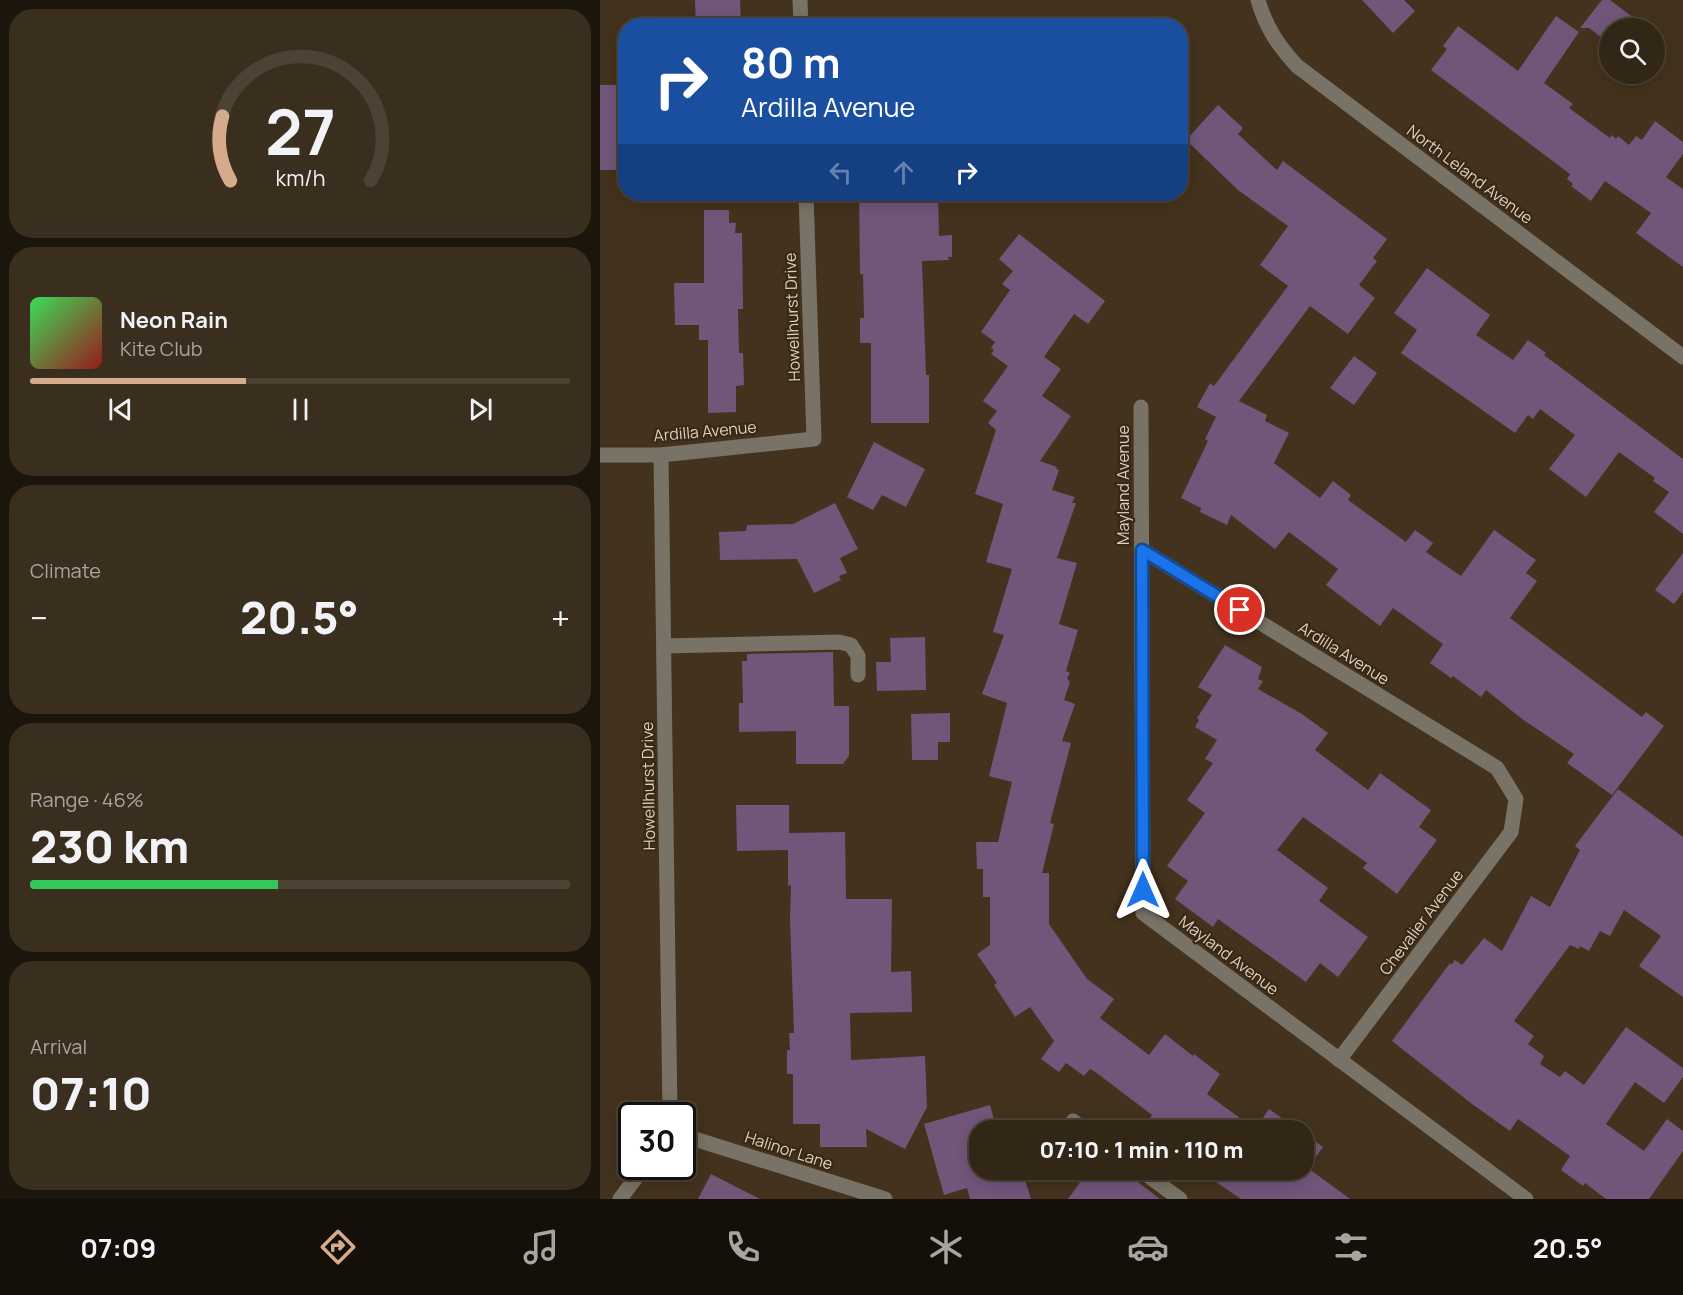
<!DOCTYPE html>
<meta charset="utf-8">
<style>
:root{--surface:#322616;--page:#3a2e1f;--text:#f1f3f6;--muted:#a8a5a1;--line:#4d4335;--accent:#d6ab8b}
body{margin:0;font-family:Manrope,sans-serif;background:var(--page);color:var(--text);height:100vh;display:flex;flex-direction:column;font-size:22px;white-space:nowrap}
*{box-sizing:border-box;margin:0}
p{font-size:20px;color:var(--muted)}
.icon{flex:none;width:33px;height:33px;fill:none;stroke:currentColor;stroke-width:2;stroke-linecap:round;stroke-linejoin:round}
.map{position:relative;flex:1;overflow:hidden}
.side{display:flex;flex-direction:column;gap:9px;padding:9px;background:#1c150c;width:600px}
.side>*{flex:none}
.hud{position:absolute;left:18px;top:18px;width:570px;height:183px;border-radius:24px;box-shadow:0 3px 15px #0003,0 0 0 2px var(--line);background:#1a4fa0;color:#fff;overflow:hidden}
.tools{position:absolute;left:999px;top:18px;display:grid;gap:12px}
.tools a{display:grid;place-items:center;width:66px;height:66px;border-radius:50%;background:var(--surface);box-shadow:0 3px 15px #0003,0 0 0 2px var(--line);font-size:30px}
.speed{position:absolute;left:18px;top:1102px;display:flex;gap:12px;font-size:30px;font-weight:700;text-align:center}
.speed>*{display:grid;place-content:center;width:78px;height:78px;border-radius:50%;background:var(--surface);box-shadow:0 3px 15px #0003,0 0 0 2px var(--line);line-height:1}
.speed .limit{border:3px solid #111;border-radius:9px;background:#fff;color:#111}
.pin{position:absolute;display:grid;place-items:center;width:51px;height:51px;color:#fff;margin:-26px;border:3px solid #fff;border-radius:50%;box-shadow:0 2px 6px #0007}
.me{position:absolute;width:66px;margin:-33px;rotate:0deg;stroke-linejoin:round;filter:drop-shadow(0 0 4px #0008)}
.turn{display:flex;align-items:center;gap:21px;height:126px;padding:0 24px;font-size:27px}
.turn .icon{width:78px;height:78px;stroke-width:2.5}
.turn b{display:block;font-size:42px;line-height:51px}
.lanes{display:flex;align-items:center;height:57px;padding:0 24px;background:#0003;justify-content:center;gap:30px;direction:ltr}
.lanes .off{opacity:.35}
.big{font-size:45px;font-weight:800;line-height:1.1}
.side .tile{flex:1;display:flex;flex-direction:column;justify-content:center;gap:9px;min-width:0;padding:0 21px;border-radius:24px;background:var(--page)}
.side .dial{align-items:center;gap:0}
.dial svg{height:156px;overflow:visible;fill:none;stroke:var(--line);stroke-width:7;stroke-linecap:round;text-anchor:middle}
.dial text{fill:var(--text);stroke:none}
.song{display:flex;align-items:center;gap:18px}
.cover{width:72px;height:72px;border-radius:9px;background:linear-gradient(135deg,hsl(130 70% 55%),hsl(0 70% 35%))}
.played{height:6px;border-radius:3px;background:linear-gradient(90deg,var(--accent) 40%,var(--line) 40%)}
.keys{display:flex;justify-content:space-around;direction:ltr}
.heat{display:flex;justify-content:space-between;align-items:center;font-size:33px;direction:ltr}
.charge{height:9px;border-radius:4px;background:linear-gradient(90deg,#34c759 46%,var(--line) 0)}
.trip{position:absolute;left:369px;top:1120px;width:345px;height:60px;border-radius:24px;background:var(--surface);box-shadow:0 3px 15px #0003,0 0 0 2px var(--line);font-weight:800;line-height:60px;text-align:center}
.tab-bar{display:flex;height:96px;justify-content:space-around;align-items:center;background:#140f09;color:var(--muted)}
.tab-bar .icon{width:42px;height:42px}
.tab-bar .current{color:var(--accent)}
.tab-bar b{font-size:27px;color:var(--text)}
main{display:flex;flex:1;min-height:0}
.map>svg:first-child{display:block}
.building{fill:#71567a}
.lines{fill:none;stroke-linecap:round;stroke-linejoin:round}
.minor{stroke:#797267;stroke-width:15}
.route-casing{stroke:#114b97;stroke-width:15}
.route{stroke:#1a73e8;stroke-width:10}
.labels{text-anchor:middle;stroke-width:4.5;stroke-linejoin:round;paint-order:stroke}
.street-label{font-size:16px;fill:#dbd0c3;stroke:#392813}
</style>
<main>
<section class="side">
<div class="tile dial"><svg viewBox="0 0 100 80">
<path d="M14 69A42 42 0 1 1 86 69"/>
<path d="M14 69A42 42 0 0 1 10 36" stroke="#d6ab8b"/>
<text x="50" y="56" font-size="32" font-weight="700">27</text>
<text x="50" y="72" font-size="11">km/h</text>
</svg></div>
<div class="tile">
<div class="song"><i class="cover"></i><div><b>Neon Rain</b><p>Kite Club</p></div></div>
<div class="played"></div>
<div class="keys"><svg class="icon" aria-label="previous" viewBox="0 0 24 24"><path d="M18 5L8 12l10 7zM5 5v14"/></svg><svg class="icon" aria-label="pause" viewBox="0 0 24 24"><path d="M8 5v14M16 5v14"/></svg><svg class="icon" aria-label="next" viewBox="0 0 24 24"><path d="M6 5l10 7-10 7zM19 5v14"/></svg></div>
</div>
<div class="tile"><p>Climate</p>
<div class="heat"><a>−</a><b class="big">20.5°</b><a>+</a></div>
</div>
<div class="tile"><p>Range · 46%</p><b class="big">230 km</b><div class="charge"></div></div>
<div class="tile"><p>Arrival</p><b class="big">07:10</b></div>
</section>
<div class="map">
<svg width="1083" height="1199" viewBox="0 0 1083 1199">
<rect width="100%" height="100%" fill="#43321d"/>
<g class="building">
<polygon points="95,0 140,0 141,25 96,26"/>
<polygon points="762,0 804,0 815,11 793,33"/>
<polygon points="1002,0 1010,0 1047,28 1010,28 1010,44 989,28 980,28"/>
<polygon points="956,16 979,32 944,83 973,104 969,108 1010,138 1012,135 1016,139 1018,136 1029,145 1036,136 1042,140 1055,121 1083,142 1083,154 1066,177 1083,189 1083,267 1036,233 1051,213 1005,181 991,201 971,186 973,184 967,179 970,174 831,70 847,49 843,46 858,26 918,71"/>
<rect x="0" y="85" width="26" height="85"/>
<polygon points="618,105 643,128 638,134 677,170 683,161 787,239 773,258 777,261 759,285 775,298 748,334 710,306 639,401 667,415 665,421 689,433 674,463 720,498 733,481 751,495 748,500 806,542 815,530 833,543 826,552 861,576 894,530 936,560 926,573 937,581 910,618 1042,717 1046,712 1064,726 1012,795 967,763 974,754 922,719 886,690 881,697 853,676 851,678 830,663 843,644 793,608 780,626 726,585 738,569 689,532 675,549 631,515 627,525 600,512 601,508 581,498 608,441 605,439 616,417 597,407 610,383 614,386 688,286 660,265 688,226 638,190 586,140"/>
<polygon points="259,194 338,194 339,236 352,235 352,257 348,257 349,260 322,261 326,375 329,375 329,423 271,423 271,343 260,343 260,318 264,318 263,274 260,274"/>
<polygon points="104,210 129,210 129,223 136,223 135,233 142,233 143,309 138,309 139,353 143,353 144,385 136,386 136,412 108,413 108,340 99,340 99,325 75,325 74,283 104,283"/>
<polygon points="419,234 505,301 488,324 474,314 444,357 461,369 442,396 471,416 440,461 457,467 456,469 459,470 452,490 475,497 472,503 476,503 457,558 477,563 459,624 478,630 466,671 470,673 467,678 470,682 464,700 475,704 462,741 471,743 450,823 454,824 442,873 449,873 449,924 487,979 514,999 500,1018 549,1055 565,1034 593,1056 594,1054 620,1074 607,1094 655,1129 669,1109 700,1131 560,1131 547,1122 552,1115 494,1071 490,1069 484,1076 466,1063 459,1072 441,1059 454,1041 430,1007 415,1017 394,985 397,983 377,954 390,945 390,897 383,897 383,869 377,869 376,842 398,842 412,782 389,776 407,703 382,694 404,635 393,632 412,569 386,562 403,504 375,494 396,430 388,423 397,411 383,401 408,366 391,354 394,350 391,348 395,342 381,332 410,290 402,284 413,271 399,259"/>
<polygon points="827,268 890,315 876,335 913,360 928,340 946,353 944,355 1083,459 1083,534 1054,512 1069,492 1053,481 1055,478 1019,452 986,497 949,469 975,435 940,409 933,419 928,415 915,433 801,353 817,330 794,313"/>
<polygon points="754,356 777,373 754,405 730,388"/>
<polygon points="274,442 325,469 306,507 282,495 273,510 247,497"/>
<polygon points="235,503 258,549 240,558 247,573 239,576 241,580 214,593 197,559 120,560 119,532 146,531 147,525 193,524"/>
<polygon points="1083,553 1083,592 1074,604 1055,590"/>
<polygon points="325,637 326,690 277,691 276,662 291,662 290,638"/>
<polygon points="625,645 662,667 658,679 663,681 658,689 702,714 728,733 715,750 768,790 780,773 831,810 819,827 837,840 797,894 763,868 767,863 703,817 677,850 728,888 719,901 768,937 738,977 720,963 706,982 618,919 613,927 575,899 588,881 567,866 605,813 587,800 613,763 605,759 617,740 595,727 599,720 597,718 612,695 598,687"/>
<polygon points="233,652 234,706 249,706 249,756 243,764 196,764 196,731 139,732 139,703 143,703 142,661 147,661 147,654"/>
<polygon points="350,713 350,742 338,742 338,760 312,760 311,714"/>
<polygon points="1018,789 1083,837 1083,997 1039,966 1061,936 1024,910 1010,936 1000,931 989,951 980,946 979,949 970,945 914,1021 934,1036 928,1044 944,1056 940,1064 960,1077 965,1071 984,1085 1026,1027 1083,1068 1083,1077 1064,1103 1035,1082 1006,1124 1044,1151 1067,1119 1083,1131 1083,1151 1049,1199 1006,1199 985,1183 983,1186 961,1170 970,1156 918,1119 910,1131 872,1104 792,1041 850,963 851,965 855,960 862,965 884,938 902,951 931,896 950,907 980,850 975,846"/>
<polygon points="136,805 189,805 189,833 245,832 246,899 292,899 291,972 311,971 312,1012 250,1013 251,1060 325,1056 327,1107 305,1149 266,1129 267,1147 220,1147 220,1124 193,1124 193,1074 187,1074 187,1050 190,1050 189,1033 194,1033 190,919 191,885 188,886 188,850 137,851"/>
<polygon points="390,1105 396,1127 408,1124 411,1131 380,1131 380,1170 422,1170 431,1199 370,1199 367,1188 344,1195 324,1124"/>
<polygon points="704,1133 723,1147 708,1168 750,1199 641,1199 616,1182 622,1173 618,1170 704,1170"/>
<polygon points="489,1170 522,1170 560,1199 468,1199"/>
<polygon points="111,1174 160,1199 98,1199"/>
</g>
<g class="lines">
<g class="minor">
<polyline points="200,0 201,26"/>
<path d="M658,0C666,28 678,45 697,66L1083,357"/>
<polyline points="541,407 543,913 926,1199"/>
<polyline points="0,455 61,455 214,439 206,194"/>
<polyline points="61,455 70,1116"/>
<polyline points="542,550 897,768 916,799 911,832 739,1060"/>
<polyline points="64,646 239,642 251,645 258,656 258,675"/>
<polyline points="473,1121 487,1131"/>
<polyline points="82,1135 285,1199"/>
<polyline points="540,1170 580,1199"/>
<polyline points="20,1199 44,1167"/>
</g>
</g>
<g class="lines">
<defs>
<polyline id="route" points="543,890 542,550 640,610"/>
</defs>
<use href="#route" class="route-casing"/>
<use href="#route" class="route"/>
</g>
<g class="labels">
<g class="street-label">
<text transform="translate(870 174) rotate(37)" y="6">North Leland Avenue</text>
<text transform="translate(192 317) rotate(-92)" y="6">Howellhurst Drive</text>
<text transform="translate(105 431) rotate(-5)" y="6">Ardilla Avenue</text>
<text transform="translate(523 485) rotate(-90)" y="6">Mayland Avenue</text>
<text transform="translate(744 653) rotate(32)" y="6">Ardilla Avenue</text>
<text transform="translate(48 786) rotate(-91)" y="6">Howellhurst Drive</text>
<text transform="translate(821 922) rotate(-53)" y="6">Chevalier Avenue</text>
<text transform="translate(629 955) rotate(37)" y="6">Mayland Avenue</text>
<text transform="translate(189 1150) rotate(18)" y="6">Halinor Lane</text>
</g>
</g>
</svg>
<div class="tools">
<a><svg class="icon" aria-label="search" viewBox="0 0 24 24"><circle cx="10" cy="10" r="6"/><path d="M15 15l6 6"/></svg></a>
</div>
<div class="speed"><div class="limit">30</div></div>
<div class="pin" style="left:640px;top:610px;background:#d93025"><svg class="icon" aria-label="arrive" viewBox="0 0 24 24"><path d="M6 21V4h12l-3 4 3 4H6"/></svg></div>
<svg class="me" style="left:543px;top:890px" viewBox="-20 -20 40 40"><path d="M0-17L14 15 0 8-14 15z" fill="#1a73e8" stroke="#fff" stroke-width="4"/></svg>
<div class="trip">07:10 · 1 min · 110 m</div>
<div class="hud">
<div class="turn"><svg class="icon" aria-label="right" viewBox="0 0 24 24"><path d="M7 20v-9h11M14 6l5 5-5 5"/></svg><div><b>80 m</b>Ardilla Avenue</div></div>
<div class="lanes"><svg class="icon off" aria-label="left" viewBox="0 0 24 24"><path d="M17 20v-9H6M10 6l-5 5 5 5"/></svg><svg class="icon off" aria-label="ahead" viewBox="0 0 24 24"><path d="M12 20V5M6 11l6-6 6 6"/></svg><svg class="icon" aria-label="right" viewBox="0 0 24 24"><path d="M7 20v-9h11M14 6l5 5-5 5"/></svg></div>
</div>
</div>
</main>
<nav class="tab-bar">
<b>07:09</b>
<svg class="icon current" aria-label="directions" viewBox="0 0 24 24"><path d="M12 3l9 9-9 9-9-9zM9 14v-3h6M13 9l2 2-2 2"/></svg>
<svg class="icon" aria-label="music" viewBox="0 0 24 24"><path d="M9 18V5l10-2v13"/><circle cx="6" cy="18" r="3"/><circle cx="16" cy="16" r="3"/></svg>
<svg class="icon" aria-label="phone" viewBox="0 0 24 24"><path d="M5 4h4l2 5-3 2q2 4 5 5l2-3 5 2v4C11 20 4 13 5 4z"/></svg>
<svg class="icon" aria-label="climate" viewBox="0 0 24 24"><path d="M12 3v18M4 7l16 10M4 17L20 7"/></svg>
<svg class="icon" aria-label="car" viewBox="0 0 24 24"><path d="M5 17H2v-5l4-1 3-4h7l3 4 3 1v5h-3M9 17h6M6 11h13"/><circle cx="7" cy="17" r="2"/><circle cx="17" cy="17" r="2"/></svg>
<svg class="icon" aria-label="filters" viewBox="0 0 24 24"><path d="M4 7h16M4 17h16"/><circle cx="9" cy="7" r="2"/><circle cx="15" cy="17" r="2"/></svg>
<b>20.5°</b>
</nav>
